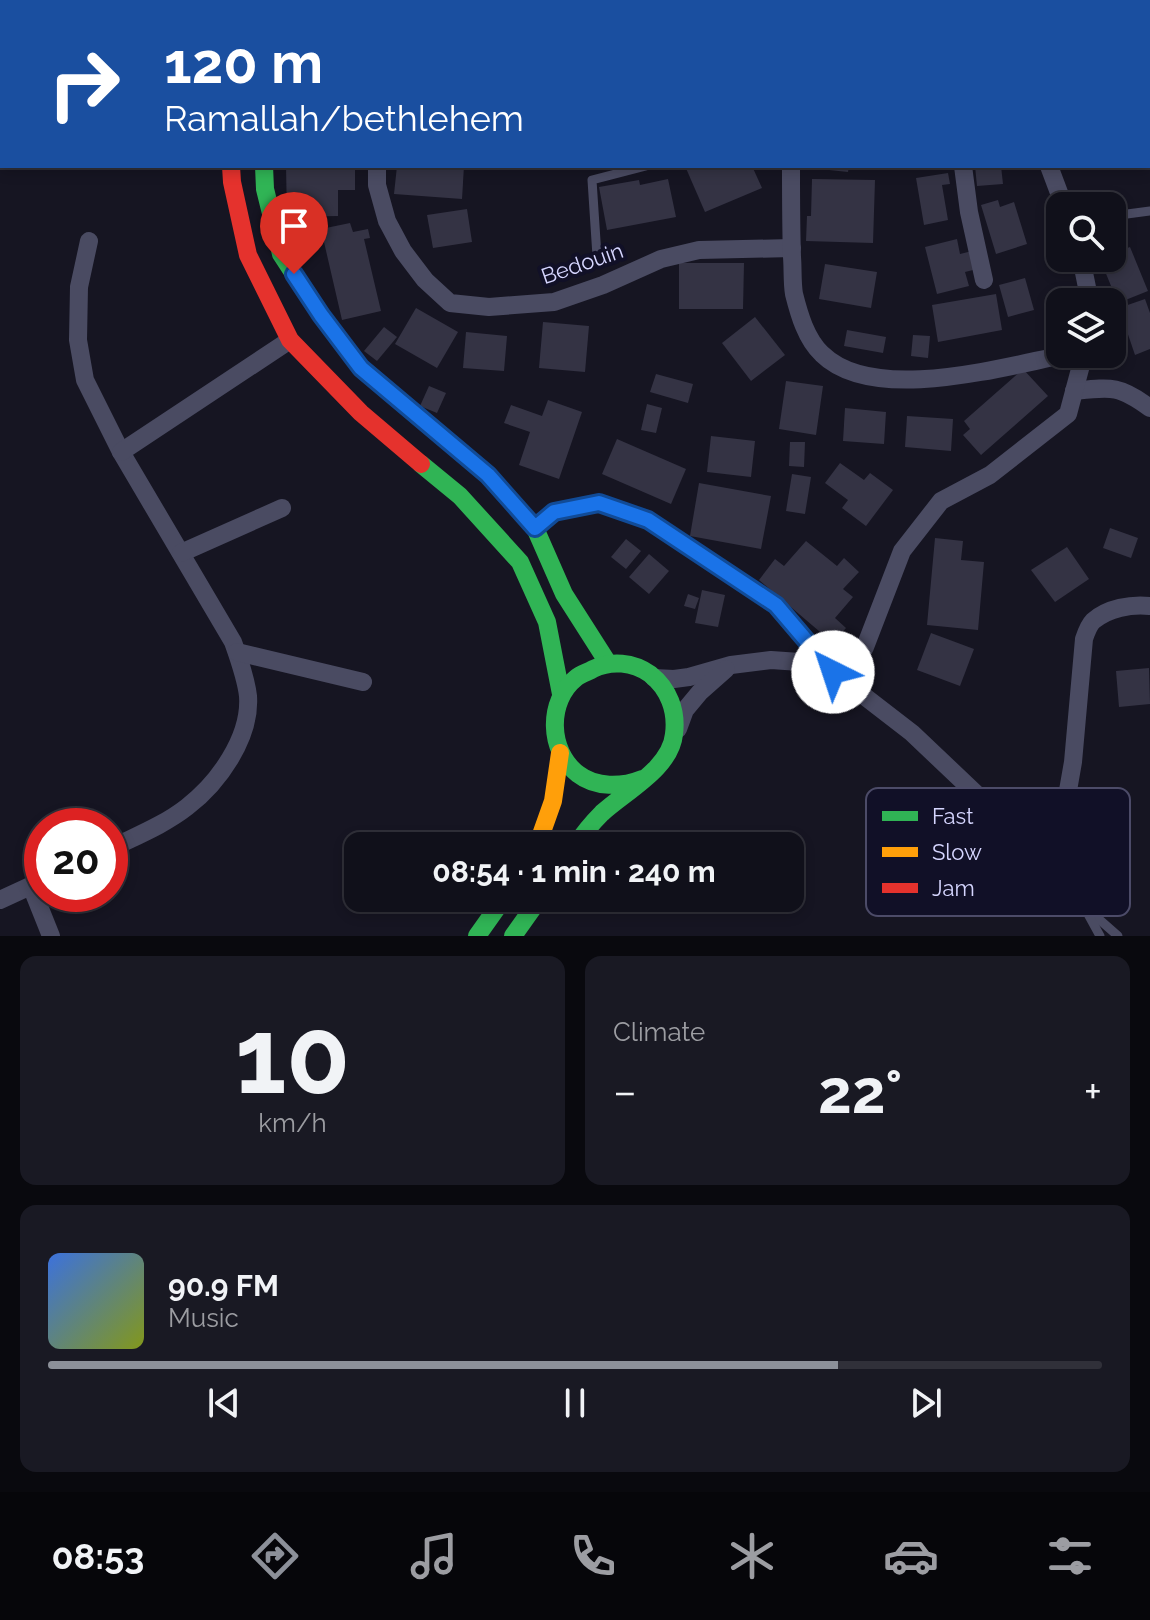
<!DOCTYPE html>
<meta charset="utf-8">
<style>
:root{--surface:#10101a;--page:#191923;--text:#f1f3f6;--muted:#9c9da2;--line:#303039;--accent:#8c9099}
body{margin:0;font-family:Raleway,sans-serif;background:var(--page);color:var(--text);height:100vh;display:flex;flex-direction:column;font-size:30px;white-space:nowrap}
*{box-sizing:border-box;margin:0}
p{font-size:26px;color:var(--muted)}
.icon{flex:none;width:44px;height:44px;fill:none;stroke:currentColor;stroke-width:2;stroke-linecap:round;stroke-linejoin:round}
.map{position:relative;height:936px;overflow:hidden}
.side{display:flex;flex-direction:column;gap:20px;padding:20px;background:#09090e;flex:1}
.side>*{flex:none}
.hud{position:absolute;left:0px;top:0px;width:1150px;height:168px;box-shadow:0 4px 12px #0003,0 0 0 2px var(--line);background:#1a4fa0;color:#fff;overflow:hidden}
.fabs{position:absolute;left:1046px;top:192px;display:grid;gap:16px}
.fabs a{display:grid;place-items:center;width:80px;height:80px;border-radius:16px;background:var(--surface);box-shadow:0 4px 12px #0003,0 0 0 2px var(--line);font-size:40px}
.speed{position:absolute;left:24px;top:808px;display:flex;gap:16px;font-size:40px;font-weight:700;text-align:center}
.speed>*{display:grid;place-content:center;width:104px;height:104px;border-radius:50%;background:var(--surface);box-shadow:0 4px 12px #0003,0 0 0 2px var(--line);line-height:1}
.speed .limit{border:12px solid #d22;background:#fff;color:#111}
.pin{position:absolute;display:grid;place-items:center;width:68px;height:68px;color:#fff;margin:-82px -34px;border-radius:50% 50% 50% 0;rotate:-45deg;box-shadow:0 0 8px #0007}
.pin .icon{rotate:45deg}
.me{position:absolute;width:88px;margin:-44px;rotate:319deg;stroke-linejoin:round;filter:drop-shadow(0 0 6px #0008)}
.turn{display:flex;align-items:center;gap:28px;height:168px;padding:0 32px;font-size:36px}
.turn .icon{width:104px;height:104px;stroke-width:2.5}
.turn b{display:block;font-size:56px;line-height:68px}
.big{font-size:60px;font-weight:700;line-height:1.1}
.side .card{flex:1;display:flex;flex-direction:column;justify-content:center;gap:12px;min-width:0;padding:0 28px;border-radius:16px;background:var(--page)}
.side .dial{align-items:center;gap:0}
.dial b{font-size:104px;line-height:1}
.song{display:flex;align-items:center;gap:24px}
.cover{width:96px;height:96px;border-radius:12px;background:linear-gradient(135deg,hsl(220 70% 55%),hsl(70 70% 35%))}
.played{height:8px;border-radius:4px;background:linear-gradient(90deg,var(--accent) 75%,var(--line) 75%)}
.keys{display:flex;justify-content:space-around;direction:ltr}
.heat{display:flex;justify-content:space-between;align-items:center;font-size:44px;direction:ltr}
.side .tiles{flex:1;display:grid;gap:20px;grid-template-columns:1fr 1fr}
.card:last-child{grid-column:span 2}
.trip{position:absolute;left:344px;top:832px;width:460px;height:80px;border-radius:16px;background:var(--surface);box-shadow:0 4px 12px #0003,0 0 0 2px var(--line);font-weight:700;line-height:80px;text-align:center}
.dock{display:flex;height:128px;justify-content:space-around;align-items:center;background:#06060a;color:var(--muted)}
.dock .icon{width:56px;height:56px}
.dock .selected{color:var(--accent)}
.dock b{font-size:36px;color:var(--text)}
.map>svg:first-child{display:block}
.building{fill:#343344}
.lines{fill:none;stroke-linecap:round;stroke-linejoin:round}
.lane{stroke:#4a4b62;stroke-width:9}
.street{stroke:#4a4b62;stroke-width:18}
.fast{stroke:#30b455;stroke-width:18}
.slow{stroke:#ff9f0a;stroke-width:18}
.jam{stroke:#e5322d;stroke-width:18}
.route-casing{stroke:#114b97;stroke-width:20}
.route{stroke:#1a73e8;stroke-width:14}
.labels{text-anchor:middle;stroke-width:8;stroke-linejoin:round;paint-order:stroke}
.street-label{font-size:22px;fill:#d6d6ff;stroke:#111027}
.key{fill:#111027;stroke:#4c4b68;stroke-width:2}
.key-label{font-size:22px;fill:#d6d6ff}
</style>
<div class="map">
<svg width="1150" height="936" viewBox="0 0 1150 936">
<rect width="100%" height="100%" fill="#161522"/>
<g class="building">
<polygon points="286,166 355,166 355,190 338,190 338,216 287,217"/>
<polygon points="397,166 464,166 462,199 394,194"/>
<polygon points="685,166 752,166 762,188 705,212"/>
<polygon points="810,166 849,166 848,172 810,168"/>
<polygon points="975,166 1001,166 1003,184 977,186"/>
<polygon points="948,173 950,184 942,185 948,220 924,225 916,178"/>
<polygon points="668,179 676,217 607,230 599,187 639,180 640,185"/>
<polygon points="812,179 875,180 873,243 806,241 807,216 811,216"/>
<polygon points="998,200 1000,207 1014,202 1027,244 996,254 981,205"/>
<polygon points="467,209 472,242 433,248 427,215"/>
<polygon points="350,223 353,232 368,229 370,238 364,239 381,311 342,320 321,229"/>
<polygon points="957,239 960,254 972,251 977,269 965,272 969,286 937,294 925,247"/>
<polygon points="1130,247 1148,291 1118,303 1100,259 1112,258 1112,254"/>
<polygon points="679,263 744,263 743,309 679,309"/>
<polygon points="825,264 877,272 871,308 819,299"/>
<polygon points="1025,278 1034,310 1008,317 999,285"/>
<polygon points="996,294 1002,330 938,342 932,305"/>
<polygon points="1145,299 1150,313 1150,349 1135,355 1119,308"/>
<polygon points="416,308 458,332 437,368 395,344"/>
<polygon points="755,317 785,355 751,381 722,343"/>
<polygon points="543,322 589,326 585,372 539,368"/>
<polygon points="384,327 397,337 377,361 364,351"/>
<polygon points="847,330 886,337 883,353 844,346"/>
<polygon points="466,332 507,336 504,371 463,368"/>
<polygon points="913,335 930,336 928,358 911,356"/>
<polygon points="1023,369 1048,396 981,455 963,435 970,429 964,421"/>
<polygon points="656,374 693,384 688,403 650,392"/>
<polygon points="786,381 823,386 816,435 779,429"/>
<polygon points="429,386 446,393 437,413 420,406"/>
<polygon points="548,400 582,412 559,479 519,465 530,432 504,423 511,405 542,416"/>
<polygon points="647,404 662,408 656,433 641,430"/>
<polygon points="845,408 886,412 884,444 843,441"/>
<polygon points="907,416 953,419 951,451 905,447"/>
<polygon points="711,436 755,441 751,477 707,472"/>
<polygon points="617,439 686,469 671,504 602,474"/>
<polygon points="790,442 805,442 804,467 789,466"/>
<polygon points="840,463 864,480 870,473 893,490 866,526 842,508 848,500 825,483"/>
<polygon points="792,474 811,477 805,514 786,511"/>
<polygon points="699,483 771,496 761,549 690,536"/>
<polygon points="1110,528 1138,538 1131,558 1103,548"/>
<polygon points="935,538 963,541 961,560 984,562 978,630 927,625"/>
<polygon points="626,539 641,551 626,569 611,557"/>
<polygon points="806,541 837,566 844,558 859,572 843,589 853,597 835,618 846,628 833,643 759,580 775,559 784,566"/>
<polygon points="1067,547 1089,579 1055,602 1031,570"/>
<polygon points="649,554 669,571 649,594 629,577"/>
<polygon points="702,590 725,595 718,627 695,623"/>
<polygon points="688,594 699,598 695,609 684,606"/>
<polygon points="931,633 974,649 960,686 917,670"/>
<polygon points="1149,668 1150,704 1119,707 1116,671"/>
</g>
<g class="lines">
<g class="lane">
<polyline points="689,2 691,0"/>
<polyline points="2,3 0,13 2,13"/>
<polyline points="1112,216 1150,211"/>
<polyline points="597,256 592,180 646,166"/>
<polyline points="537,526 554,512 599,503 648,520 776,605 826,663"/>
<polyline points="1085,907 1118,936"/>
<polyline points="1088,914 1100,936"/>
</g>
<g class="street">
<polyline points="89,2 90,0"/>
<polyline points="450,2 452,0"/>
<polyline points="800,2 801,0"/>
<polyline points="1054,2 1055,0"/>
<polyline points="0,35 2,35"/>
<polyline points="377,166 377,185 387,221 403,251 425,280 450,303 489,307 554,302 603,285 661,259 699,250 792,248"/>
<path d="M791,166C791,196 791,227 792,257C793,269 792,282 794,294C799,314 806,339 822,354C874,405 1005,366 1069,354"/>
<polyline points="963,166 969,212 984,280"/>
<polyline points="1049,166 1064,206"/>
<path d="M89,241L79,287L78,340L85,380L121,452L233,642C239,659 246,678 248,696C251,738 218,783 187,807C164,825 136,836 110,849"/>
<polyline points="1081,258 1090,302"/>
<path d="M1074,391C1111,387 1119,385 1150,408"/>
<polyline points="121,452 290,340"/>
<polyline points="181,553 282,508"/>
<polyline points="237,652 363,682"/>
<polyline points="833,672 912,733 991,808 1035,846 1085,907"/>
<polyline points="654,678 674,679 689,677 731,665 771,660 814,663 833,672 846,670 857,662 865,647 902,551 941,501 990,475 1068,414 1084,354"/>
<polyline points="678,729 685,710 700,692 726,669"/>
<path d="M1028,840L1046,836L1063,819L1073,762L1084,639C1086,633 1089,625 1093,621C1108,608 1131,604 1150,606"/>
<polyline points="31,886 51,936"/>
<polyline points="0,900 39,882"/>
</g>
<g class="fast">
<polyline points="259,0 259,2"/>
<polyline points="264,166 265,189 281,254 321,315 361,368 488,475 535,528 564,594 608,663"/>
<polyline points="421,464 460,496 520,562 547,622 561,694"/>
<path d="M575,846C583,834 592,823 602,813C626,791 671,768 674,734C677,711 669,689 650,674C633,662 611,660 593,669C588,672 581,674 576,678C547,701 548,751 578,774C596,788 622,787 642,779"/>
<polyline points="477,936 504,898"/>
<polyline points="513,936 540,898"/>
</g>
<g class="slow">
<polyline points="295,2 296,0"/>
<polyline points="537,846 553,801 560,753"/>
</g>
<polyline class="jam" points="231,166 232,182 248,255 290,340 361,413 421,464"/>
</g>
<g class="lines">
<defs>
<polyline id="route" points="294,274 321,315 361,368 488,475 535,528 554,512 599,503 648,520 776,605 833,672"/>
</defs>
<use href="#route" class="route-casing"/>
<use href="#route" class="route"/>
</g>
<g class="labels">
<g class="street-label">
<text transform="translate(582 263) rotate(-19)" y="8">Bedouin</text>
</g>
</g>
<rect x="866" y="788" width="264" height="128" rx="12" class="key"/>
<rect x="882" y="811" width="36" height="10" fill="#30b455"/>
<rect x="882" y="847" width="36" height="10" fill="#ff9f0a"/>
<rect x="882" y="883" width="36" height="10" fill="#e5322d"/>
<g class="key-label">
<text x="932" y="824">Fast</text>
<text x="932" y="860">Slow</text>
<text x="932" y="896">Jam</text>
</g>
</svg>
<div class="fabs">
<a><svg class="icon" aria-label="search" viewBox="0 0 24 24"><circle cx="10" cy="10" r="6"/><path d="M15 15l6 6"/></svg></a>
<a><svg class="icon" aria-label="layers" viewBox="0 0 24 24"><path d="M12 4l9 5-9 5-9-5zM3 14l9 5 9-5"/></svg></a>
</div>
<div class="speed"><div class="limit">20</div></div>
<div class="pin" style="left:294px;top:274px;background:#d93025"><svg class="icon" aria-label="arrive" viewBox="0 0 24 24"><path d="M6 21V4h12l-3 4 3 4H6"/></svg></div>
<svg class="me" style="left:833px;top:672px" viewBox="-20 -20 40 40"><circle r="19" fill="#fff"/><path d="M0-13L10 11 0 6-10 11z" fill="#1a73e8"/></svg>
<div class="trip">08:54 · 1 min · 240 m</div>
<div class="hud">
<div class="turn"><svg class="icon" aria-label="right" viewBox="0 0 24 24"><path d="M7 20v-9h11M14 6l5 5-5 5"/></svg><div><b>120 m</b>Ramallah/bethlehem</div></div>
</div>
</div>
<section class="side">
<div class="tiles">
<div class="card dial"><b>10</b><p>km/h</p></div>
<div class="card"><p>Climate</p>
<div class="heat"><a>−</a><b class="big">22°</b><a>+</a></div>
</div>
<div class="card">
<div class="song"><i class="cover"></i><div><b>90.9 FM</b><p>Music</p></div></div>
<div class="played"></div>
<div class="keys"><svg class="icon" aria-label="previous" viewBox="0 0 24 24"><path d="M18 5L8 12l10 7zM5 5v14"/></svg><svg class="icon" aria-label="pause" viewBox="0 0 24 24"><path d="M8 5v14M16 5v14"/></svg><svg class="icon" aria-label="next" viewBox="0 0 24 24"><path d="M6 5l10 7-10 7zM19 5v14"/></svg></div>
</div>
</div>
</section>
<nav class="dock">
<b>08:53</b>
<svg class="icon selected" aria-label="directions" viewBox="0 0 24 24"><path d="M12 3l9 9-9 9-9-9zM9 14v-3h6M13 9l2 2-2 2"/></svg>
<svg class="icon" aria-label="music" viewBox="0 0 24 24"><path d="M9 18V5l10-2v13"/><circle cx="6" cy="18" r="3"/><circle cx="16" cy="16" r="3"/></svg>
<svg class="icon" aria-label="phone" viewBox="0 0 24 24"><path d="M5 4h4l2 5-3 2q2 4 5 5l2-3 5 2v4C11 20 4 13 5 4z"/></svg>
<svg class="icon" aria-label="climate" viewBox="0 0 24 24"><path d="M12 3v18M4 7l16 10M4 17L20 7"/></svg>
<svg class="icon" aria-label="car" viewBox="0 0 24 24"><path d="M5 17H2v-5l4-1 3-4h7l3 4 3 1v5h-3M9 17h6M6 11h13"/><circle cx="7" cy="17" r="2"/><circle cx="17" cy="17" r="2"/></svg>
<svg class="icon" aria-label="filters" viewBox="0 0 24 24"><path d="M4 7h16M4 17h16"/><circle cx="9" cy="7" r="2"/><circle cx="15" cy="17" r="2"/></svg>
</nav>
